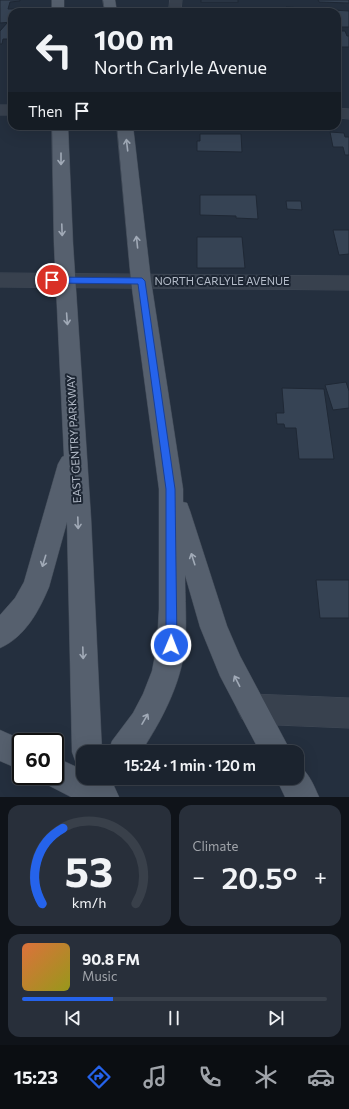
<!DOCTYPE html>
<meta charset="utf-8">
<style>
:root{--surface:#1b232e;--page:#282f3a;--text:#f1f3f6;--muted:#a0a4aa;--line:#39404a;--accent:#2563eb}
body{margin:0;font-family:Commissioner,sans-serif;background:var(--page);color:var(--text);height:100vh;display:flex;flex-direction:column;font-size:15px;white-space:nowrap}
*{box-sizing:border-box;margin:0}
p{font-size:13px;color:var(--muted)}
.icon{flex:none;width:22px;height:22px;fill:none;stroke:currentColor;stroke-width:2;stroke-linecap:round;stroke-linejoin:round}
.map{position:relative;height:797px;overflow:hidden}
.side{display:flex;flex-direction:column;gap:8px;padding:8px;background:#0f1319;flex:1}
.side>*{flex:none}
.guide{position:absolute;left:8px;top:8px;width:333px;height:122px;border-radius:12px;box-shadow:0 4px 16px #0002,0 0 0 1px var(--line);background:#1b232e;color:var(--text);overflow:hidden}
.speed{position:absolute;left:12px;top:733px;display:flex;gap:8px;font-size:20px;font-weight:700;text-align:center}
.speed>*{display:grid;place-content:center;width:52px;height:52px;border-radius:50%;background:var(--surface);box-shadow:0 4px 16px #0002,0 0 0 1px var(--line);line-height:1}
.speed .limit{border:2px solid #111;border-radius:6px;background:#fff;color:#111}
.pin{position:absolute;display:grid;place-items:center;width:34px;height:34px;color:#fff;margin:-17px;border:2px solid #fff;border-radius:50%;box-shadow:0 1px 4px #0007}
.me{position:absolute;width:44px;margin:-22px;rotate:1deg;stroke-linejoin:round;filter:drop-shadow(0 0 3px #0008)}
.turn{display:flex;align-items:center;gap:14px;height:84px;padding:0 20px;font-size:18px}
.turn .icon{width:52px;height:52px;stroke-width:2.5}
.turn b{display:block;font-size:28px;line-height:34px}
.then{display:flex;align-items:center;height:38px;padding:0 20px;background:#0003;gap:8px;font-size:15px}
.big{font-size:30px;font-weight:600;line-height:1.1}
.side .card{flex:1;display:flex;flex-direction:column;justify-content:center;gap:6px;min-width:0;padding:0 14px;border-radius:12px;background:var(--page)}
.side .dial{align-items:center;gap:0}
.dial svg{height:104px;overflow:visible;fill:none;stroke:var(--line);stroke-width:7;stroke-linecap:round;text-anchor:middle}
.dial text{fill:var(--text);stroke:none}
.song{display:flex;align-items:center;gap:12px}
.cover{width:48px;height:48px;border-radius:6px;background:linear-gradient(135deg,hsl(20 70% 55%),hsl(60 70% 35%))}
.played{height:4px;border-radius:2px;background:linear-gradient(90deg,var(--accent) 30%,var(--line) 30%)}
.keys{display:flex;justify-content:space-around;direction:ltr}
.heat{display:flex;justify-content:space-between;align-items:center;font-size:22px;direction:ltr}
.side .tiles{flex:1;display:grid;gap:8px;grid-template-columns:1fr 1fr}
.card:last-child{grid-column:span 2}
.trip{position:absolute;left:76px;top:745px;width:228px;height:40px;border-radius:12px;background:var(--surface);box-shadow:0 4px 16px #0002,0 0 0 1px var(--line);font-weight:600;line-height:40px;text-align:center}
.menu{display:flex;height:64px;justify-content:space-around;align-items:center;background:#0b0e12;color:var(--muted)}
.menu .icon{width:28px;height:28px}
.menu .selected{color:var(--accent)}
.menu b{font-size:18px;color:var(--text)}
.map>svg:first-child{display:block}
.building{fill:#364354;stroke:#1f2835}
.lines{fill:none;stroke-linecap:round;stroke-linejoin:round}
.minor-casing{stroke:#414a57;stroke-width:1}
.primary-casing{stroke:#414a57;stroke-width:1}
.minor{fill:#38414e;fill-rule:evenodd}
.primary{fill:#56606e;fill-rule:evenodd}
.oneway{stroke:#a1aab7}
.route{fill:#2563eb;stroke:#184099}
.labels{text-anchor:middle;stroke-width:4;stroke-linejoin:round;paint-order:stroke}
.street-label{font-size:11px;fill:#b4bcc9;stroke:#1d2633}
</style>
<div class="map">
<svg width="349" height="797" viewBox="0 0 349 797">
<rect width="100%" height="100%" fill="#242f3e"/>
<g class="building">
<polygon points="0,0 20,0 20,1 10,2 8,9 20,9 19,12 12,12 12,22 0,23"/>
<rect x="201" y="0" width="37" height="2"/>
<polygon points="318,0 349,0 349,3 319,2"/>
<polygon points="286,7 349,11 349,27 337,27 337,12 287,12"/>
<polygon points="7,23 12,23 12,39 3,39 2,44 0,44 0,31"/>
<polygon points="337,31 345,31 347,36 349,36 349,47 337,47"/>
<polygon points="330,132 344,133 345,137 349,137 349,155 345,155 343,147 333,147"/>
<polygon points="200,134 241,134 242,152 197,151 197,141 200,141"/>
<polygon points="200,195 256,195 258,219 236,218 236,216 200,215"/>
<polygon points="286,201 301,201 302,210 287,209"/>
<polygon points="333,230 349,230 349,254 339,255"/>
<polygon points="197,237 242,237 245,268 197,268"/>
<polygon points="346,382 349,391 349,408 333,410 325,385"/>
<polygon points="282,388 324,389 334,459 299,459 296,428 285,428 284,424 277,424 276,413 284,413"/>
<polygon points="316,580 349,580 349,618 320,618"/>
</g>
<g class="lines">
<defs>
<g id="minor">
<polygon points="170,0 182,0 181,12 169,12"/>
<rect x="0" y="105" width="12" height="10"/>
<polygon points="337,108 349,109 349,119 337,118"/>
<polygon points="0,273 349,276 349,290 0,287"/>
<polygon points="252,694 349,698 349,728 252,724 242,719 237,709 242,699"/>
</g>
<g id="primary">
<rect x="52" y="0" width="12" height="12"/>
<polygon points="103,0 115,0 117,12 105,12"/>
<path d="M52,126H68L73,244L91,518L102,752H83V766L76,763L72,752L67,522L49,587C39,611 25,637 0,648V615L15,598L24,582L58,464L62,457L64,456L54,244Z"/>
<path d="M117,126H133L151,281L183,489V502L187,503L190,511L227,626L240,656L291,752H260L220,676L200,627L185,575C185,598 187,623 185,646C181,684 162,720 141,752H108L112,741L133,713L143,694L152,671L157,645L159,609V489L131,281Z"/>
<polygon points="0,730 27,742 21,742 21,770 0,761"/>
<polygon points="55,757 83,770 83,778 99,778 114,786 119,797 71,797 44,783 41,776 55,776"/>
<path d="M297,765C308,770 314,786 319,797H285L276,778H297Z"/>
</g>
</defs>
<use href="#minor" class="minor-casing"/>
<use href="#primary" class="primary-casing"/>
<use href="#minor" class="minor"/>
<use href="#primary" class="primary"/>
</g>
<defs><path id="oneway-shaft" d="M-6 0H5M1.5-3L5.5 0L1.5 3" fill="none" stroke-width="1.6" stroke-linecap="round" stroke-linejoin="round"/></defs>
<g class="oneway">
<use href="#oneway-shaft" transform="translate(127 145) rotate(-97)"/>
<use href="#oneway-shaft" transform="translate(61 159) rotate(90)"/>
<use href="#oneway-shaft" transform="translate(62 230) rotate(88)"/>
<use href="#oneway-shaft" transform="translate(137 242) rotate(-96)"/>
<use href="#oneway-shaft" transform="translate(67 319) rotate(86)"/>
<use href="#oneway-shaft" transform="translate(78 523) rotate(88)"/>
<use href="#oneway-shaft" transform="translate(193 559) rotate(-108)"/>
<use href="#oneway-shaft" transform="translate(44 561) rotate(107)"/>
<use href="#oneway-shaft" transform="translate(83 653) rotate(88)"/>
<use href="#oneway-shaft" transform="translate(237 681) rotate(-117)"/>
<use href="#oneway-shaft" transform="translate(145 719) rotate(-60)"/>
</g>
<polygon class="route" points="52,277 142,278 145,281 175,489 177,645 175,649 171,651 167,649 166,645 166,489 138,284 52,283 48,280"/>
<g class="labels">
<g class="street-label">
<text x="222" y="285">NORTH CARLYLE AVENUE</text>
<text transform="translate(74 439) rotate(-93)" y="4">EAST GENTRY PARKWAY</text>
</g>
</g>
</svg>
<div class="speed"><div class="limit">60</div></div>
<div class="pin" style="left:52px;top:280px;background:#d93025"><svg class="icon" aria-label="arrive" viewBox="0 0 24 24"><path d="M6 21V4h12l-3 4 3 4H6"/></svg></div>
<svg class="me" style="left:171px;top:645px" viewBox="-20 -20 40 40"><circle r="17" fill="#2563eb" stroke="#fff" stroke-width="3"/><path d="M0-11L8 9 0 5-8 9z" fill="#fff"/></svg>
<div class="trip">15:24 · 1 min · 120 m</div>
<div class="guide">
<div class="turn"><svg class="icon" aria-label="left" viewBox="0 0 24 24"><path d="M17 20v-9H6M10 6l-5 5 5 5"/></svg><div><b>100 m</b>North Carlyle Avenue</div></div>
<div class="then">Then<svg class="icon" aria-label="arrive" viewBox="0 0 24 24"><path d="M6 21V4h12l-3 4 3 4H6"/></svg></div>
</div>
</div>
<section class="side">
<div class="tiles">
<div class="card dial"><svg viewBox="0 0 100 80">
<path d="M14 69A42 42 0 1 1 86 69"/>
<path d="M14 69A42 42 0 0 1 30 11" stroke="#2563eb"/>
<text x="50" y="56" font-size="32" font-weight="700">53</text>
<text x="50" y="72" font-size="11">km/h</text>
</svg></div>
<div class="card"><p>Climate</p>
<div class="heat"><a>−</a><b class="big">20.5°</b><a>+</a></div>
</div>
<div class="card">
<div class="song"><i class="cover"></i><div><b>90.8 FM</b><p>Music</p></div></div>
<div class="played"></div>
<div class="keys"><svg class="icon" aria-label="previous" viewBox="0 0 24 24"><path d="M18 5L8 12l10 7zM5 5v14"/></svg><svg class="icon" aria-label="pause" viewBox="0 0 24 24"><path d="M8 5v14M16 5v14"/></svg><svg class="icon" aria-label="next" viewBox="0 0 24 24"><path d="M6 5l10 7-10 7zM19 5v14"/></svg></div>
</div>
</div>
</section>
<nav class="menu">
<b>15:23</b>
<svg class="icon selected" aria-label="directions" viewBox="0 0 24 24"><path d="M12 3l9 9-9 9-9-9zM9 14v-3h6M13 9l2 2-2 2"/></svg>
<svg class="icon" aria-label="music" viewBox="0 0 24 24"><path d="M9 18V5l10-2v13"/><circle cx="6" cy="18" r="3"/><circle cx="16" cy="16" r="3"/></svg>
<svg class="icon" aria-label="phone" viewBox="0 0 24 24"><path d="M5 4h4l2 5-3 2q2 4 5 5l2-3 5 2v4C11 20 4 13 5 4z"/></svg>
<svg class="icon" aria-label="climate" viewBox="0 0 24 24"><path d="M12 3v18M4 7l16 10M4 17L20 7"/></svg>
<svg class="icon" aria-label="car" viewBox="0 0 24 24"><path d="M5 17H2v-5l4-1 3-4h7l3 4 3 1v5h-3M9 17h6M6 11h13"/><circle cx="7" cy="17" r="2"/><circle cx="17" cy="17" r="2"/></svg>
</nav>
